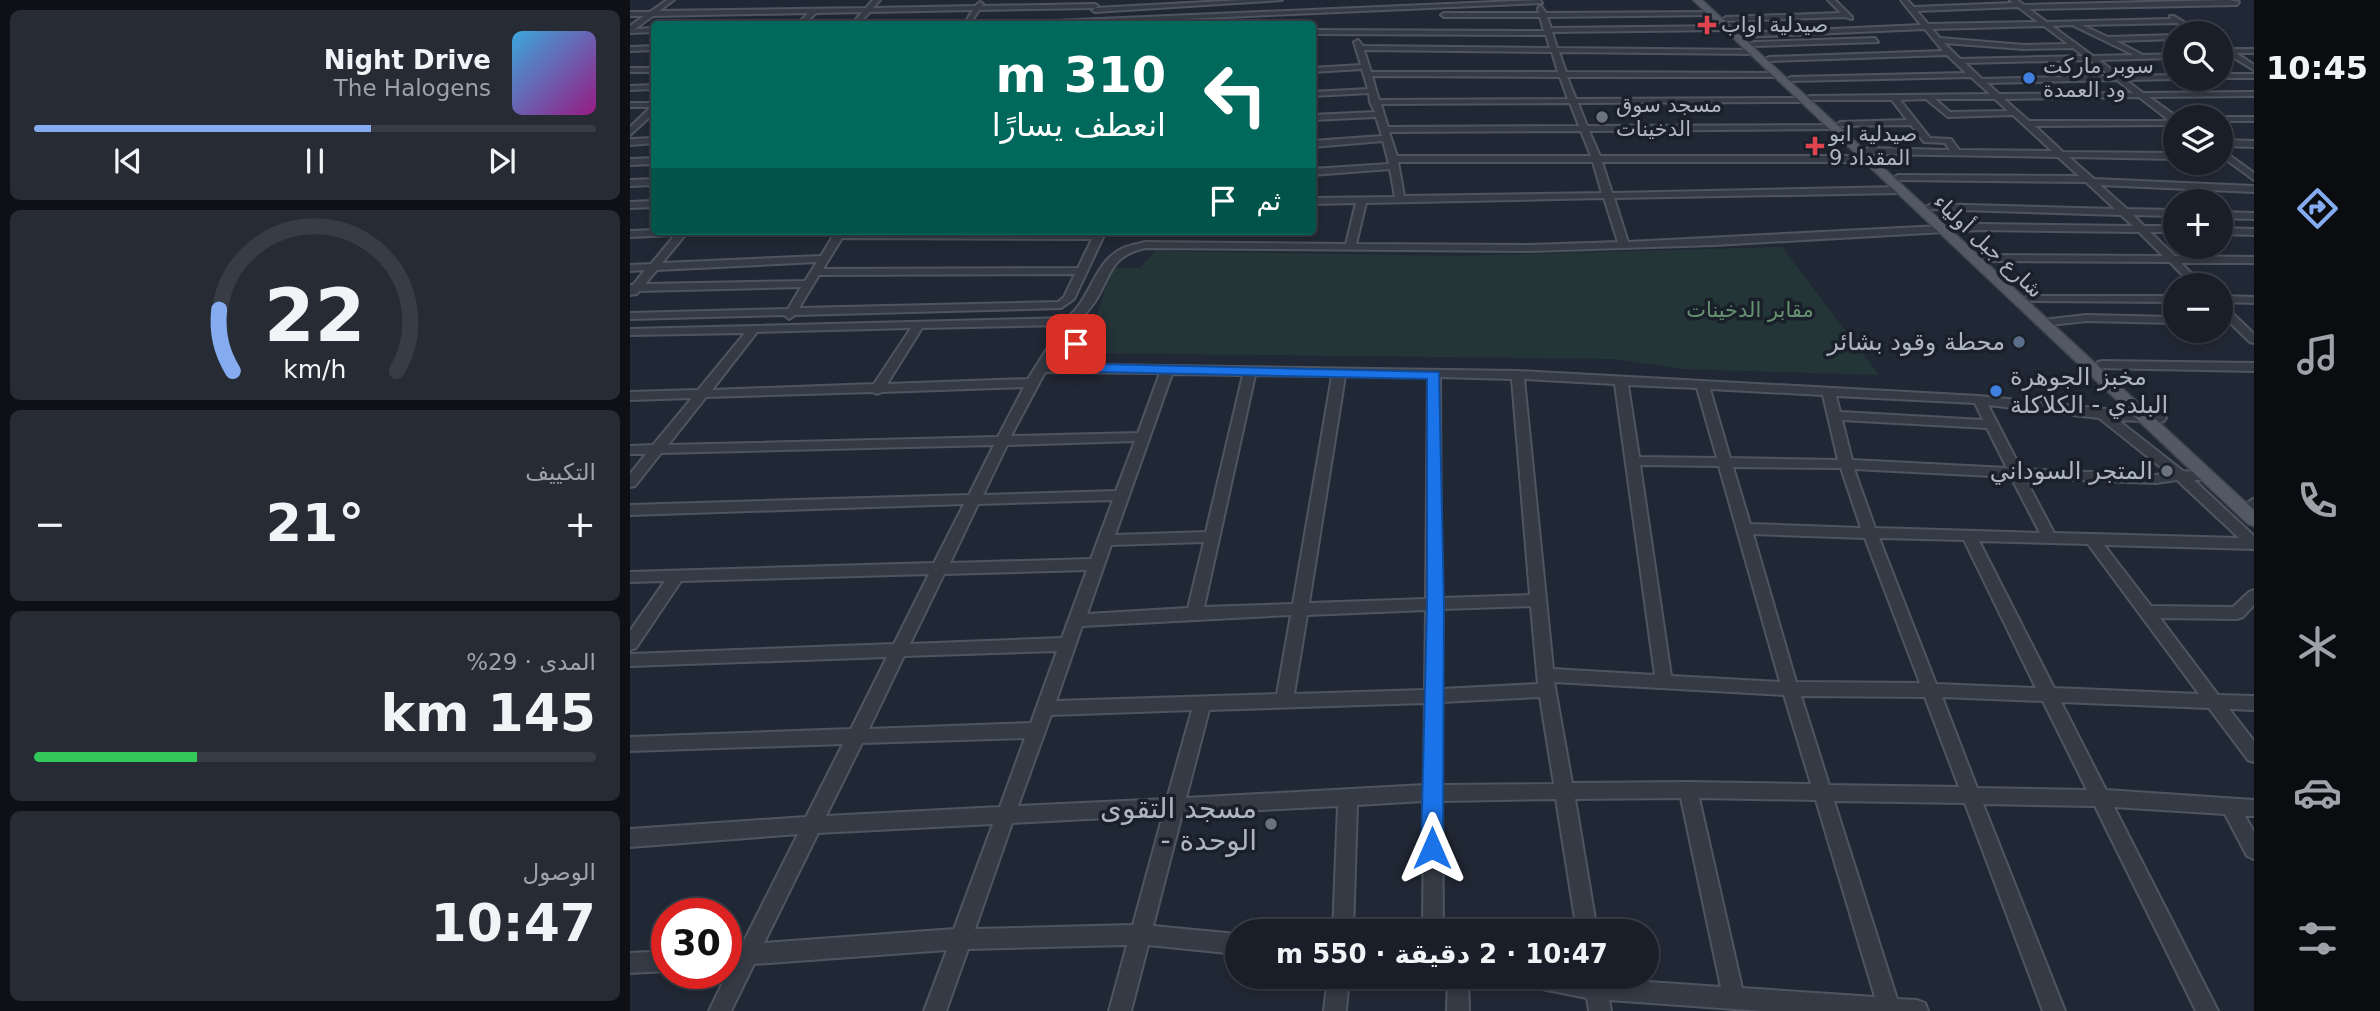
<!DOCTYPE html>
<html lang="ar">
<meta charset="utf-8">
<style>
:root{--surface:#191e28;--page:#262b34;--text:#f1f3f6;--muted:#9fa2a8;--line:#373c45;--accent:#85abf0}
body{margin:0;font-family:"DejaVu Sans",Cairo,sans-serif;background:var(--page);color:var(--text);direction:rtl;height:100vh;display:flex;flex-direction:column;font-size:26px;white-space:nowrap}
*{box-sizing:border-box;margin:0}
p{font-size:23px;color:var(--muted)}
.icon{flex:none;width:38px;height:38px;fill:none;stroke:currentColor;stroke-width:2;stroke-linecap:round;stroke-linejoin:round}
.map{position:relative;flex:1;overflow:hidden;direction:ltr}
.side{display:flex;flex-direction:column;gap:10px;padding:10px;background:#0e1016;width:630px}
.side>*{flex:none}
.top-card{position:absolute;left:21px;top:21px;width:665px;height:214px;border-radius:7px;box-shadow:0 4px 10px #0003,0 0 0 2px var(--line);direction:rtl;background:#00695c;color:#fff;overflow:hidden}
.controls{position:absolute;left:1533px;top:21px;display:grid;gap:14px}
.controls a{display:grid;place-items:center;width:70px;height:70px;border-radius:50%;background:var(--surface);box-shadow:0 4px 10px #0003,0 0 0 2px var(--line);font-size:35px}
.speed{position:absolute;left:21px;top:898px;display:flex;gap:14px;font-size:35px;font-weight:700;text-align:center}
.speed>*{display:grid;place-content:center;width:91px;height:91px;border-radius:50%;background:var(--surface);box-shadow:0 4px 10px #0003,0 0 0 2px var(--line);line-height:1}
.speed .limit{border:10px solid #d22;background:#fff;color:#111}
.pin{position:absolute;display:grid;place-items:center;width:60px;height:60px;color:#fff;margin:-30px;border-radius:14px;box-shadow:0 4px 10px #0006}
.me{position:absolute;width:77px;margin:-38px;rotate:0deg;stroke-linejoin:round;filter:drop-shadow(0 0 5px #0008)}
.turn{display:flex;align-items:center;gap:24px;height:147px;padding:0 35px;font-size:32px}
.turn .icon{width:91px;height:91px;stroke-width:2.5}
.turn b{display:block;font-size:49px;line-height:60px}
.then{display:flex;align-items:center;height:66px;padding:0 35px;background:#0003;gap:14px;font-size:26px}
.big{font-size:52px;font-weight:700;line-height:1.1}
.side .widget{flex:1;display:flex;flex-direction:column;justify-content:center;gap:10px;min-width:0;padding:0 24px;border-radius:10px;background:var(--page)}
.side .dial{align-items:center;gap:0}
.dial svg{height:182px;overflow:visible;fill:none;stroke:var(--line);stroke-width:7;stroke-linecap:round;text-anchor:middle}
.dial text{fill:var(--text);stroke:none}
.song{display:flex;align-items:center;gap:21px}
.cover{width:84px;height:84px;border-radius:10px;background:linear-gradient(135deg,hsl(200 70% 55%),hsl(310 70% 35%))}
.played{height:7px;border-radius:4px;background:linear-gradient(90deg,var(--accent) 60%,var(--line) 60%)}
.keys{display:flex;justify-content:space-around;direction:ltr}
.heat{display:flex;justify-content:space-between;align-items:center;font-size:38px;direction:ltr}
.charge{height:10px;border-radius:5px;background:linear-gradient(90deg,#34c759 29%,var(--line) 0)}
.trip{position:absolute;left:595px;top:919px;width:434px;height:70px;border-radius:35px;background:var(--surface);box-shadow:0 4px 10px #0003,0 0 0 2px var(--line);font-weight:700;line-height:70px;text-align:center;direction:rtl}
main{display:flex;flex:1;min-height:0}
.tabs{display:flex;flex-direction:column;width:126px;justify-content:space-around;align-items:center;background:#0a0c10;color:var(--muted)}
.tabs .icon{width:49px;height:49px}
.tabs .active{color:var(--accent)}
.tabs b{font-size:32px;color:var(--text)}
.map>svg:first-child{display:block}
.green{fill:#243537}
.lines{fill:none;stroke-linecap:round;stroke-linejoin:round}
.minor-casing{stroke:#4e5560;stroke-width:4}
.major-casing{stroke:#3d444f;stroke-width:3}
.minor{fill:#343b45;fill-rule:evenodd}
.major{fill:#525965;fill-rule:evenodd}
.route{fill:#1a73e8;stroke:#114b97;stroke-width:2}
.health-dot{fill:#e0444e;stroke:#1a202a;stroke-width:2.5}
.shop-dot{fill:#3f7fe0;stroke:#1a202a;stroke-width:2.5}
.worship-dot{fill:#6b7280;stroke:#1a202a;stroke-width:2.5}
.service-dot{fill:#5c6f8a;stroke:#1a202a;stroke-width:2.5}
.labels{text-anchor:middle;stroke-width:7;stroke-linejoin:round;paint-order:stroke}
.far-poi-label{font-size:21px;fill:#aeb5c2;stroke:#1a202a;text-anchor:start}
.far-street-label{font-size:21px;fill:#aeb5c2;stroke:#1a202a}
.far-park-label{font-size:21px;fill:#689172;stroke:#1a202a}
.poi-label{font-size:24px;fill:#aeb5c2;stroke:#1a202a;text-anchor:end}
.near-poi-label{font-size:28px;fill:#aeb5c2;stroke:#1a202a;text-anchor:end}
</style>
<main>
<nav class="tabs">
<b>10:45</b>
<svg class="icon active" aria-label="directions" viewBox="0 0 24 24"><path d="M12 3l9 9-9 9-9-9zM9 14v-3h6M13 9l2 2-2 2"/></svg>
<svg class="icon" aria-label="music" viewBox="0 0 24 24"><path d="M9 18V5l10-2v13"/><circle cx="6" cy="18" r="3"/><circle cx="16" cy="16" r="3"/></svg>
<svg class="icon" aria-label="phone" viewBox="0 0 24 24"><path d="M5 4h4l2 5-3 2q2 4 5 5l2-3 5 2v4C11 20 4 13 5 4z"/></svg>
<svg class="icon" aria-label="climate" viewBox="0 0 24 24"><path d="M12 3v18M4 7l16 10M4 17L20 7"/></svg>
<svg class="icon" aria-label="car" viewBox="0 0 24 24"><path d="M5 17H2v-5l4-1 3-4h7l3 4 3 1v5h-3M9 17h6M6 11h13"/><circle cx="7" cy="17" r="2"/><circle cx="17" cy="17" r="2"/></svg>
<svg class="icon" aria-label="filters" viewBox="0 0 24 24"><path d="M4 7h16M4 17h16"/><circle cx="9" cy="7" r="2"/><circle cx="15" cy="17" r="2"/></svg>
</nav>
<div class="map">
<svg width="1624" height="1011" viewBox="0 0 1624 1011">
<rect width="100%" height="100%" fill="#212835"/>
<polygon class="green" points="1152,247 1249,375 1053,369 984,359 455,353 482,268 510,268 525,251 822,256"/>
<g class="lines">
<defs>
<g id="minor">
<polygon points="37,0 44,0 29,11 236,8 243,0 250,0 243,8 345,6 350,2 353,4 352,6 465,4 468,6 465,8 349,10 340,24 334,24 343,10 240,12 228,24 222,24 232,12 186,13 174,24 168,24 178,13 23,16 5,29 24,28 24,32 0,33 0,26 14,16 0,16 0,12 20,12"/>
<polygon points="613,0 652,0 465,12 462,10 465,8"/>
<polygon points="910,0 912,3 437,24 398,24 401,22"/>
<polygon points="1198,0 1205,0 1222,17 1222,19 1215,17 1096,21 1093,19 1096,17 1211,13"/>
<path d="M1271,0H1277L1284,7L1383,3L1380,0H1387L1394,5L1599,0L1609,2L1607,5L1399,9L1417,22L1541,19L1540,16H1544L1571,33H1564L1547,23L1452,25L1478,37L1545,35V39L1486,41L1513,55L1545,54V58L1469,60L1490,76L1545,75L1547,79L1496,80L1513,93L1624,92V96L1519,97L1547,117L1545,125L1405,126L1433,152L1545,153V159L1439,157L1464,179L1624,186V192L1470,185L1497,209L1545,210V216L1503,215L1514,226H1545V232H1520L1545,256L1624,257V263H1551L1573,285H1562L1540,262L1356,261L1351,258L1356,255L1533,256L1509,232L1350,230L1084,245L900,251L515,248C478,257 482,276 464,303C458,312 452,317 444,324L452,329L454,354L470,365L888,371L1349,396L1534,415L1536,418L1534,421L1530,422L1488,420L1553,471L1583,474L1585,477L1583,480H1564L1624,536V549L1474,545L1521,606L1603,607L1619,592L1624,590V605L1613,617L1607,619L1530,618L1588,695L1624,696V710L1599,709L1624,741V762L1618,760L1579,708L1431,702L1476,790L1624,800V816H1615L1624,832V859L1617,856L1595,814L1484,807L1588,1011H1566L1465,806L1353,804L1435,1011H1413L1335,803L1204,801L1267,999L1287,1000L1295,1003L1298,1011H1132L979,1000L981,1011H959L957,998L881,983L878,976H976V979L1091,987L1051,798L945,799L967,931H947L926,799L812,801L813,931H793L794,801L727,805L723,931H703L708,806L552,814L523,926L607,934V954L518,945L501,1011H479L497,945L338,949L316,1011H294L317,950L124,964L101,1011H79L101,966H96V946L112,945L168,834L0,847V829L176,817L213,744L0,751V737L221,729L257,657L0,666V654L264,644L299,574L51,581L6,648L0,650V631L35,581L0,582V572L304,563L334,504L0,515V505L339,495L364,445L31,453L5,486L0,487V474L16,454H0V446L23,445L62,398L0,400V392L68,390L115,333L0,335V329L437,318C462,298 464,261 493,248C500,245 508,244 515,242L716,244L726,203L682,204V198L765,197L760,169L682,175V169L759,164L753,141L682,147V141L752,136L746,117L682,120V115L745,112L740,102L739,93L682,96V92L738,89L732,69L682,72V68L731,65L724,42L728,40L733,46L920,48L916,35L682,34V30L914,31L910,17H814L811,15L814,13H909L908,8L911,6L916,13L1082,12L1084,15L917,17L921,28L1097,26L1100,28L1097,30L922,32L927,48L1123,50L1127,52L1123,54L929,52L936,72L1148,73L1152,75L1148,77H937L946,99L1176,98L1180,96L1360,94L1341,77L1161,81L1157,79L1161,77L1336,73L1317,55L1139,61L1135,59L1139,57L1313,51L1295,29L1113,37L1109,35L1113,33L1291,25ZM1388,7L1408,22L1298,24L1287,11ZM1443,25L1444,26L1504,55L1463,56L1422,26ZM1414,26L1438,44L1394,45L1310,38L1302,29ZM1314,43L1394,49L1443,48L1454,56L1330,59ZM734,50L922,52L928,72H741ZM1460,60L1481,76L1352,79L1335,63ZM742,76L930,77L938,99L749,100ZM1487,80L1503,93L1369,94L1357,83ZM1509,97L1540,121H1399L1374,99ZM1296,99L1318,117L1383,115L1422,151L1329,150L1321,139L1300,138L1270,100ZM1305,99H1365L1378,111L1320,112ZM1179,100H1262L1277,120L1210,122L1206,125L957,126L948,103L1175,102ZM940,103L949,126L758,127L751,104ZM1281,125L1294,142L1315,143L1320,150L1238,148L1234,151L1238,154L1428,157L1449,176L1268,175L1263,178L1265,180L1456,182L1485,209L1301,204L1296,207L1298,209L1491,215L1503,226L1350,224L998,242L984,198L1270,193L1275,190L1270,187L982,193L972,162H1236L1240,159L1236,156H970L959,131L1203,129L1207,126ZM951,131L961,156H767L759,132ZM768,162H963L972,193L774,196ZM974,198L988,242L900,245L726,244L736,203ZM432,325L398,379L257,384L292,328ZM281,328L244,384L82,390L127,332ZM440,331C442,346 440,356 454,365H419ZM415,372L530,373L508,433L381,436ZM542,374L613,375L576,532L485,535ZM625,375L702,376L663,604L574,607ZM715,376L798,377L796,599L679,603ZM810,377L882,379L900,595L811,598ZM894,379L985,384L1025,675L923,669ZM998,385L1067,388L1087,458L1009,457ZM394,387L368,437L38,445L76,397L242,392L247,394L252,392ZM1080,389L1193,395L1208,460L1100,458ZM1206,396L1345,403L1353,420L1210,412ZM1358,405L1469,418L1538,473L1526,475L1391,469ZM1212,420L1357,428L1377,468L1222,460ZM505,441L486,491L353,495L377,445ZM1010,465L1089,466L1150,682L1041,676ZM1103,467L1211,468L1231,528L1120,524ZM1224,469L1381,477L1410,533L1245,528ZM1395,478L1526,483L1547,480L1609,538L1424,533ZM483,500L461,559L320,563L348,504ZM1123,534L1235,538L1290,683L1166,682ZM1249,538L1334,540L1406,688L1306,684ZM1349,541L1458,544L1569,694L1424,688ZM574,542L558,608L457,614L481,545ZM457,570L432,638L280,644L314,574ZM901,606L908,684L812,689L811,609ZM796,610L795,690L664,694L677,615ZM661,615L647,694L426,701L452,626ZM427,651L401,723L239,729L274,656ZM924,682L1154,695L1181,784L1058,782L942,783ZM1171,696L1295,697L1329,787L1199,785ZM910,697L924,784L812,785V702ZM1312,697L1413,701L1457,790L1347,788ZM795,703L794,785L556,798L579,710ZM562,710L537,799L388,806L421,715ZM395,738L370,807L196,816L232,743ZM1069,798L1186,800L1245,997L1112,988ZM533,815L503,925L345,929L382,823ZM363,824L324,929L134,943L188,833Z"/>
<polygon points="1245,38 1248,42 1124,46 1120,44 1124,42"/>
<polygon points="1591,45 1599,49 1624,49 1624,53 1606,53 1624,65 1624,70 1591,50"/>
<polygon points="24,46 24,50 0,51 0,47"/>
<rect x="0" y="68" width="24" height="4"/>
<rect x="1591" y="74" width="33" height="4"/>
<polygon points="24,85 24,89 0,90 0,86"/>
<polygon points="0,103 24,103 24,113 0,135 0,127 21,107 0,107"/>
<polygon points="1588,117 1624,117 1624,121 1591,121 1591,117"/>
<polygon points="24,138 24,143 0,145 0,139"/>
<polygon points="1591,140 1624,141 1624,147 1591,146"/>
<polygon points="1591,149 1624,173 1624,180 1591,156"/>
<polygon points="24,158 24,164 0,165 0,159"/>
<polygon points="24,179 24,185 0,186 0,180"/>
<polygon points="24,201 24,207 0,208 0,202"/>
<polygon points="1591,212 1624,213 1624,219 1591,218"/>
<polygon points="1591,228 1624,229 1624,235 1591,234"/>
<path d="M24,230L68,231L56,234L32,263L191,256L206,231L465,233L466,231H476L444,299L431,308L165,315L159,319L154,315L0,319V313L158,309L171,287L9,291L7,294L0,295V285H3L15,270L0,271V265L21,264L45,235L0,237V231ZM212,238L462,239L448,268L193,269ZM187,262L175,281L15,284L27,270ZM445,274L434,297L428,302L169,308L189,275Z"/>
<polygon points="1400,296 1545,296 1545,302 1396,301 1396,297"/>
<polygon points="1591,296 1624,297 1624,303 1591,302"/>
<polygon points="1591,305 1595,306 1624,334 1624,343 1620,342 1591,314"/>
<polygon points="1456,315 1545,317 1545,323 1456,321 1412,326 1406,323 1412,320"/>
<polygon points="1472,361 1624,363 1624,371 1468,368 1468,362"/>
<polygon points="1623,499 1624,499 1624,509 1618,507 1616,504"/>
<polygon points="37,951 37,971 0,973 0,953"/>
<polygon points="698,976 719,976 716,1011 694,1011"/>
<polygon points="818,976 838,976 839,1011 817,1011"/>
</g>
<polygon id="major" points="1063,0 1072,0 1624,510 1624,526 1618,524"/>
</defs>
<use href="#minor" class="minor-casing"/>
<use href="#major" class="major-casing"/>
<use href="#minor" class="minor"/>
<use href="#major" class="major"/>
</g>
<path class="route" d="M446,340L452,344C452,356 461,359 472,364L809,372L814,605L813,848L810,855L802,858L795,855L791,848L797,605V379L470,372C455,368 438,361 439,344Z"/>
<g class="health-dot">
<path d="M1073.5 14.5h7v7h7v7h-7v7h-7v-7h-7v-7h7z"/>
<path d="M1181.5 135.5h7v7h7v7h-7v7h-7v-7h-7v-7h7z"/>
</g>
<g class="shop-dot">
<circle cx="1399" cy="78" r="7"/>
<circle cx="1366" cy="391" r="7"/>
</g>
<g class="worship-dot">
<circle cx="972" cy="117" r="7"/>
<circle cx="1537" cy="471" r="7"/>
<circle cx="641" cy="824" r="7"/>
</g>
<circle class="service-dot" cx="1389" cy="342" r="7"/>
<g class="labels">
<g class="far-poi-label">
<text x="1091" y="32">صيدلية اواب</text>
<text x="1413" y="73">سوبر ماركت<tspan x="1413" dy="24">ود العمدة</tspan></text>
<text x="986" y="112">مسجد سوق<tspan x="986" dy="24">الدخينات</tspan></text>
<text x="1199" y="141">صيدلية ابو<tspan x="1199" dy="24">المقداد 9</tspan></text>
</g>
<g class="far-street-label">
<text transform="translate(1358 246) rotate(43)" y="7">شارع جبل أولياء</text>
</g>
<g class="far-park-label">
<text x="1120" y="317">مقابر الدخينات</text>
</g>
<g class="poi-label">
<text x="1375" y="350">محطة وقود بشائر</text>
<text x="1380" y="385" text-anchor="start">مخبز الجوهرة<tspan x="1380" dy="28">البلدي - الكلاكلة</tspan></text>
<text x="1523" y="479">المتجر السوداني</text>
</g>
<g class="near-poi-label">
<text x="627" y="818">مسجد التقوى<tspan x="627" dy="32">- الوحدة</tspan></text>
</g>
</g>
</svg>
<div class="controls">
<a><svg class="icon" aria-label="search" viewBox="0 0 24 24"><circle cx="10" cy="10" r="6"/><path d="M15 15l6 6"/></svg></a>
<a><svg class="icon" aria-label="layers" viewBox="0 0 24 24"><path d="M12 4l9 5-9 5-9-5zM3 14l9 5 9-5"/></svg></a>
<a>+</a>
<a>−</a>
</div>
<div class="speed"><div class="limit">30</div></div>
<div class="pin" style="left:446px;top:344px;background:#d93025"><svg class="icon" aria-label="arrive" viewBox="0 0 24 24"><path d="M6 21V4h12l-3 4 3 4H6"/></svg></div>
<svg class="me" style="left:802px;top:848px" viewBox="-20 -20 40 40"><path d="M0-17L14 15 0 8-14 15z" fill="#1a73e8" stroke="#fff" stroke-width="4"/></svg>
<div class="trip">10:47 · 2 دقيقة · 550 m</div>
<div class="top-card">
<div class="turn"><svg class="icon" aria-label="left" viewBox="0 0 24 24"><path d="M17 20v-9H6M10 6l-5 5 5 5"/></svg><div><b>310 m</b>انعطف يسارًا</div></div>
<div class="then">ثم<svg class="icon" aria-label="arrive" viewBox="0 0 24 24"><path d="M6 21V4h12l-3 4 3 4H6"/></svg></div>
</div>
</div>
<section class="side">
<div class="widget">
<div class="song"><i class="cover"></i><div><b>Night Drive</b><p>The Halogens</p></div></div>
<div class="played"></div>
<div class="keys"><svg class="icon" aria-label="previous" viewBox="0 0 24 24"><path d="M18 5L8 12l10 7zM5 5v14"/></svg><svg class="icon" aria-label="pause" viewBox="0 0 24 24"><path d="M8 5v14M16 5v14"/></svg><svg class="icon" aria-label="next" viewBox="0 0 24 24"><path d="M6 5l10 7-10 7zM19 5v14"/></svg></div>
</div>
<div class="widget dial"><svg viewBox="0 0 100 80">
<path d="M14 69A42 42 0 1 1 86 69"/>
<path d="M14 69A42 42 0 0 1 8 42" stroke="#85abf0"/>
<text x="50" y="56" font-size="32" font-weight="700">22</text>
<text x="50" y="72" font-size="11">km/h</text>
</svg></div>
<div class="widget"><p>التكييف</p>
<div class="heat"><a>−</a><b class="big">21°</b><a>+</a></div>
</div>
<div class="widget"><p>المدى · 29%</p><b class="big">145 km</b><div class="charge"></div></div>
<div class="widget"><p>الوصول</p><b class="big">10:47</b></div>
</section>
</main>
